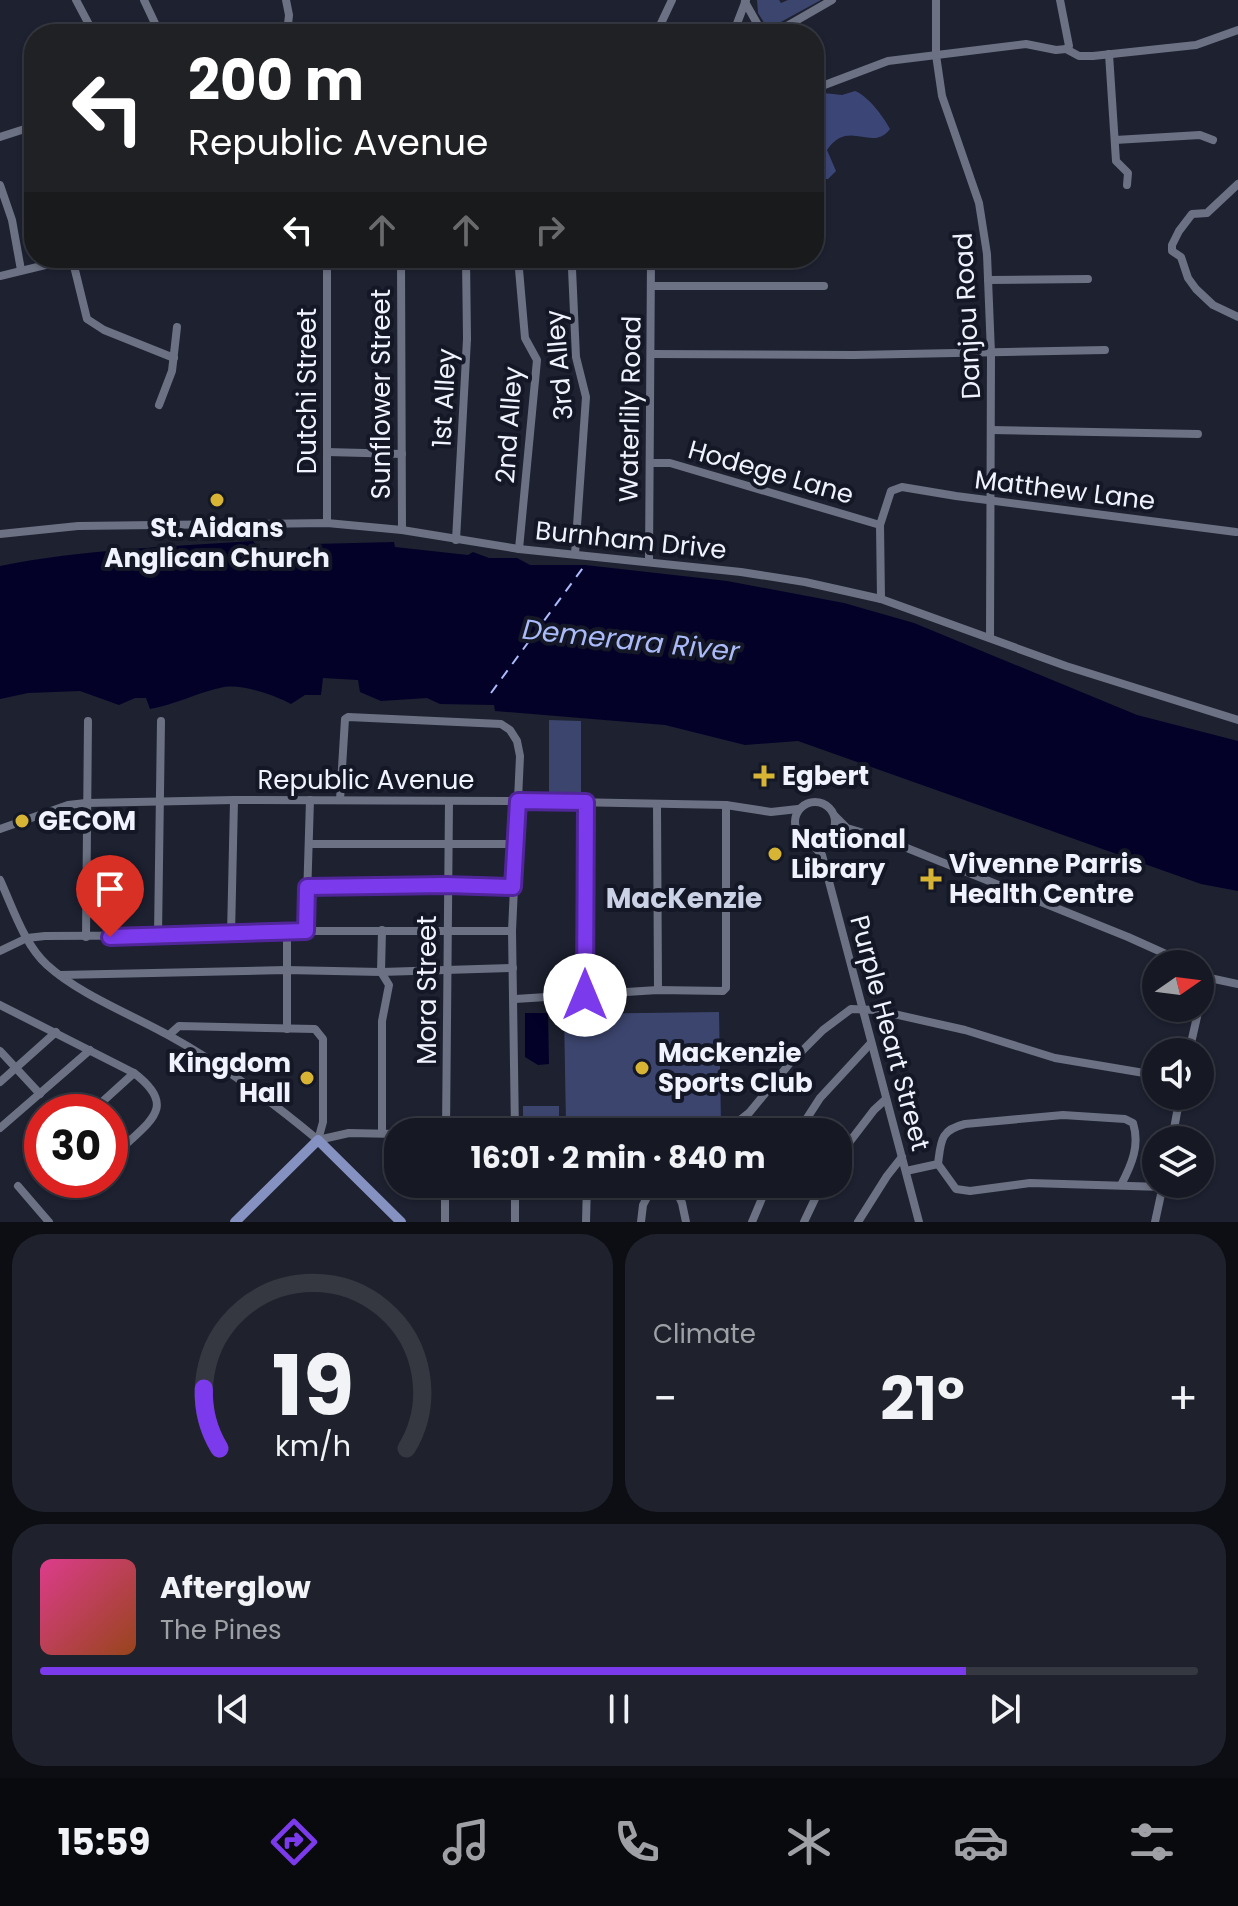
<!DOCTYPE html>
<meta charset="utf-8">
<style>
:root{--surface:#161924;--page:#1f222c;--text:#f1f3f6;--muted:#9ea0a6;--line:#353841;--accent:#7c3aed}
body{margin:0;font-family:Poppins,sans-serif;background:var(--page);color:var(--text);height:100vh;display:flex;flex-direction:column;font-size:30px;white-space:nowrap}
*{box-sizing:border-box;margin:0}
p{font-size:26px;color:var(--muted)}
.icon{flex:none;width:44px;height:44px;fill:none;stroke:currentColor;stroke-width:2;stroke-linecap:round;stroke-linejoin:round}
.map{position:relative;height:1222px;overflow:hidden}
.side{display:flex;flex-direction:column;gap:12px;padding:12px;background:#0c0e14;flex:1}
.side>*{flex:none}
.hud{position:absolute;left:24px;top:24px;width:800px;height:244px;border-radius:32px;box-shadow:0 2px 6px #0004,0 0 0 2px var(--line);background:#202124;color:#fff;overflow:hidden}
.needle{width:52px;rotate:76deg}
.controls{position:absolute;left:1142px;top:950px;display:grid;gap:16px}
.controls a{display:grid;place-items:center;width:72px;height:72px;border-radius:50%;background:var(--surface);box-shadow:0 2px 6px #0004,0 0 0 2px var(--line);font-size:40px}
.speed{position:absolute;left:24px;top:1094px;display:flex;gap:16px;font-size:40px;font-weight:700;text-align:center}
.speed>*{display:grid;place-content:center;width:104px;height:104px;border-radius:50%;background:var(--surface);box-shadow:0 2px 6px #0004,0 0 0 2px var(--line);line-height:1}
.speed .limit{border:12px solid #d22;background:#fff;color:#111}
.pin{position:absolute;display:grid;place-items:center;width:68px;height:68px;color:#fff;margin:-82px -34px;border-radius:50% 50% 50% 0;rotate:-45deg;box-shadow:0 0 8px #0007}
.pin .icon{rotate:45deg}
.me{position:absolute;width:88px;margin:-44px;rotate:0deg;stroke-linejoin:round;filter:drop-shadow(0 0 6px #0008)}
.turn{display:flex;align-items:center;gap:28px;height:168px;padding:0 32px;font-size:36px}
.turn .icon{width:104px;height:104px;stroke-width:2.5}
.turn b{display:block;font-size:56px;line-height:68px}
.lanes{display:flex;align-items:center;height:76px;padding:0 32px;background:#0003;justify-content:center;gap:40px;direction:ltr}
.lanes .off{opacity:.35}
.big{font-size:60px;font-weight:700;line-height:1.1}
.side .card{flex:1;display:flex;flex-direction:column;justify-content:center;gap:12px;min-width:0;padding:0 28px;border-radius:32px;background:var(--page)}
.side .dial{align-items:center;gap:0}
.dial svg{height:208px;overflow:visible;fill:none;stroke:var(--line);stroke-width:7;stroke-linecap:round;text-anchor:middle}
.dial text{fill:var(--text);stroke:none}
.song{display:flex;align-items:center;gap:24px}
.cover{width:96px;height:96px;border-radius:12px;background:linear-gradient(135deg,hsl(330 70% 55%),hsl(20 70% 35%))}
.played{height:8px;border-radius:4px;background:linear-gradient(90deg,var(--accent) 80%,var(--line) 80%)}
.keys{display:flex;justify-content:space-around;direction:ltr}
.heat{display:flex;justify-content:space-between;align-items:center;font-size:44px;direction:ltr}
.side .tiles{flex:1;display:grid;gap:12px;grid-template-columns:1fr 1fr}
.card:last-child{grid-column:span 2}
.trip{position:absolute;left:384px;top:1118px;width:468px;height:80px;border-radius:32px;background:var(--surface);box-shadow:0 2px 6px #0004,0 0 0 2px var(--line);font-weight:700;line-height:80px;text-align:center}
.dock{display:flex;height:128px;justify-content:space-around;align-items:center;background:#090a0e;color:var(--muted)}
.dock .icon{width:56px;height:56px}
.dock .current{color:var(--accent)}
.dock b{font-size:36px;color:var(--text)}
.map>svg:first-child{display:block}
.green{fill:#3c456e}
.forest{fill:#3c4676}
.water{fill:#040129}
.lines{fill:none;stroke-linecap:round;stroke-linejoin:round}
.ferry{stroke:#abbbf9;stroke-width:2;stroke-dasharray:10 8;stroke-linecap:butt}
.minor-tunnel{stroke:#3d404f;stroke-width:8;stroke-dasharray:8 4;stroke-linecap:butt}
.minor{stroke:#6c7183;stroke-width:8}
.major{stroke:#8591c1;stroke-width:10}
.route-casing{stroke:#51269a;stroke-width:20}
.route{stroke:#7c3aed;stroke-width:14}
.poi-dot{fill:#d7b434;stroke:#141826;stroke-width:3}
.labels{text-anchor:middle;stroke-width:8;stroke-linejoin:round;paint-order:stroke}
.street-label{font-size:26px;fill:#f0f3fe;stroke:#141826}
.poi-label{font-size:26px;font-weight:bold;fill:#f0f3fe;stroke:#141826;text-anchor:start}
.water-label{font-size:28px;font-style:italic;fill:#abbbf9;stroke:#141826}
.neighbourhood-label{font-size:28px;font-weight:bold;fill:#ccd2e6;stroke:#141826}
</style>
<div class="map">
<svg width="1238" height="1222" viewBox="0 0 1238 1222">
<rect width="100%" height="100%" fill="#1d2130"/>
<g class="green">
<polygon points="757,0 779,0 781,3 788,0 821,0 768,29 758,13"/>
<polygon points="549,720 581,721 581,798 549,797"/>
<polygon points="719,1012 721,1123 566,1125 564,1014"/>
<rect x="523" y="1106" width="36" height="21"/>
</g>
<path class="forest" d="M855,91C868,96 883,116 890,129C872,153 849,118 827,150L836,171L828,179H814V92L842,95Z"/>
<g class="water">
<path d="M253,541L259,548L305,549L314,544L394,542L395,547L468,555L473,552L489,558H517L530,565H585L727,581L844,603L914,623L1137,715L1238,741V891L1201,884L798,741L745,745L665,725L495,711L494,705L440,704L427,698L381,701L360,692L358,680L323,678L321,695H305L291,704C274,695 243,684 224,687C198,692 175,705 150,709L146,698H135L119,705L80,691L28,693L0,699V566C83,549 169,547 253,541Z"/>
<polygon points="525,1013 548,1013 549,1064 538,1065 525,1057"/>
</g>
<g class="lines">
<polyline class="ferry" points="491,693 585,565"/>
<polyline class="minor-tunnel" points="571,258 572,269"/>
<g class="minor">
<polyline points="76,0 94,34"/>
<polyline points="144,0 160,34"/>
<polyline points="286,0 289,15 287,34"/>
<polyline points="936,0 936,55 942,96 979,203 987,254 991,353 990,638"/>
<polyline points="745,2 763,34"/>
<polyline points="656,34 672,0"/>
<polyline points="733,34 746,0"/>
<polyline points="773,34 832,0"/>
<polyline points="1066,49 1079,56 1093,56 1196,45 1238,30"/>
<polyline points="1109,54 1116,161 1128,173 1127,185"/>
<polyline points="814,89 888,61 1026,44 1056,50 1066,49 1069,46 1060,0"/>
<polyline points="0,137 34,126"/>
<polyline points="1115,140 1200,135 1213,140"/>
<polyline points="1238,184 1207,213 1192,214 1179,231 1172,245 1172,251 1181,257 1188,278 1196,289 1213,305 1238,317"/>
<polyline points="0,185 12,220 21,270"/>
<polyline points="72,258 87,319 104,330 174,358"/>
<polyline points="149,258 175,258"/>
<polyline points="327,258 327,523"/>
<polyline points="401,258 402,530"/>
<polyline points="518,258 525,338 537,360 519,549"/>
<polyline points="572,269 576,357 586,397 575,554"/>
<polyline points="0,276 74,258"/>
<polyline points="988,280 1088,279"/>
<polyline points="651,286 824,286"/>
<polyline points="651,354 854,355 1105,350"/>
<polyline points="159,405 172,371 177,327"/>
<polyline points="991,430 1198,434"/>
<polyline points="327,452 402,454"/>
<polyline points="650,463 670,463 880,525"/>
<polyline points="0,534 78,526 327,523 402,530 519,549 741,572 805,582 881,599 1066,666 1238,720"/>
<polyline points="456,540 467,339 466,258"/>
<polyline points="649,561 651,258"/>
<polyline points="881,599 880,525 891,491 902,487 956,496 1236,532"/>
<polyline points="340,800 345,719 348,717 501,724 510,730 517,741 520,756 512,931 515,1132"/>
<circle cx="815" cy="822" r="20"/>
<polyline points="657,804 658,990"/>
<polyline points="835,816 847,828 887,840 1128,937 1188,964"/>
<polyline points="0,829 68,805 86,803 234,800 518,801 726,805 771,812 798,809"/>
<polyline points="810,842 822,855 919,1222"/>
<polyline points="309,844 515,844"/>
<path d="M0,880C13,908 24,944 47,965C79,994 130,1014 168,1035C223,1065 270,1100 318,1140"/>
<polyline points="307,887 446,885 513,887"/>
<polyline points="306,931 310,800"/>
<polyline points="231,935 234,800"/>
<polyline points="158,936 161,721"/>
<polyline points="86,937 88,721"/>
<polyline points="0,951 27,938 45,936 231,935 287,931 512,931"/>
<polyline points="1200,972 1205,977 1238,984"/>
<polyline points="60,975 286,970 381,972 513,968"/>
<polyline points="585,995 586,802"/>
<polyline points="515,999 658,990 723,991 726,988 726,805"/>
<polyline points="1200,1001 1205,977"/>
<path d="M0,1005L134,1073C176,1105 153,1119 123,1147"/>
<polyline points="287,1029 287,931"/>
<polyline points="169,1035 179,1026 315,1029 323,1039 323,1122 318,1140"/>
<polyline points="0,1051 40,1094"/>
<polyline points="1189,1052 1199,1008"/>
<polyline points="0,1082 56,1032"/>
<polyline points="91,1112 134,1073"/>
<polyline points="0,1128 90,1050"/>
<polyline points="446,1132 449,801"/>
<polyline points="704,1132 730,1128 749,1113 790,1063 823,1030 851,1009 876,1010 965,1030 1055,1058 1156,1075"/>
<polyline points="798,1132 820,1098 871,1043"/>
<polyline points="382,1133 382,1021 389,985 381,972 382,930"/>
<polyline points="318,1140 349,1133 398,1134"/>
<polyline points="1172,1140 1180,1096"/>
<polyline points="838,1157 874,1110 886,1099"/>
<polyline points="34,1162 42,1156"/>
<polyline points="938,1164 956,1189 970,1191 1030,1183 1163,1187"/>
<path d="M906,1171L938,1164C941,1141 940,1130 965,1124L1063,1115L1125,1119L1133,1123C1140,1145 1132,1164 1121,1185"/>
<polyline points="673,1184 682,1203 686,1222"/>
<polyline points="18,1186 49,1222"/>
<polyline points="445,1222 445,1184"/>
<polyline points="515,1222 515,1184"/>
<polyline points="586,1222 587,1184"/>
<polyline points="641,1222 643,1205 654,1184"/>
<polyline points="752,1222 768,1184"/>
<polyline points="804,1222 822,1184"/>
<polyline points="858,1222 887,1176 902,1157"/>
<polyline points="1155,1222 1163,1185"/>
</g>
<polyline class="major" points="235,1222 318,1140 401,1222"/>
</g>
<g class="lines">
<defs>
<polyline id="route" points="110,937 306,931 307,887 446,885 513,887 518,801 586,802 585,995"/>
</defs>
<use href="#route" class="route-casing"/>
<use href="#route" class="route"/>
</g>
<g class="poi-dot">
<circle cx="217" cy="500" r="8"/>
<path d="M760 764h8v8h8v8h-8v8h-8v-8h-8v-8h8z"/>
<circle cx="22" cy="821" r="8"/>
<circle cx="775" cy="854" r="8"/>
<path d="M927 867h8v8h8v8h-8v8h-8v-8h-8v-8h8z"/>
<circle cx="642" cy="1068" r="8"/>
<circle cx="307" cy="1078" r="8"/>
</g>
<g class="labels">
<g class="street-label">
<text transform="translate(967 316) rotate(-93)" y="9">Danjou Road</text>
<text transform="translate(559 365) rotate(-95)" y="9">3rd Alley</text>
<text transform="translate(307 391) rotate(-90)" y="9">Dutchi Street</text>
<text transform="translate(381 394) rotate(-90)" y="9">Sunflower Street</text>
<text transform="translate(444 398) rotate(-87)" y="9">1st Alley</text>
<text transform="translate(630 409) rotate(-89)" y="9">Waterlily Road</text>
<text transform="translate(509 425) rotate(-86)" y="9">2nd Alley</text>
<text transform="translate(771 472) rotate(16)" y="9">Hodege Lane</text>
<text transform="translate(1065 490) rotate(7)" y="9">Matthew Lane</text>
<text transform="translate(631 540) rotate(6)" y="9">Burnham Drive</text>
<text x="366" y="789">Republic Avenue</text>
<text transform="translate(427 990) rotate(-90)" y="9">Mora Street</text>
<text transform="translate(890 1033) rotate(75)" y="9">Purple Heart Street</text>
</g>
<g class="poi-label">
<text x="217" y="537" text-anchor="middle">St. Aidans<tspan x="217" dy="30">Anglican Church</tspan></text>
<text x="782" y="785">Egbert</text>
<text x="38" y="830">GECOM</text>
<text x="791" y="848">National<tspan x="791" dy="30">Library</tspan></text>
<text x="949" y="873">Vivenne Parris<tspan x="949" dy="30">Health Centre</tspan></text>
<text x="658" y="1062">Mackenzie<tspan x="658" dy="30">Sports Club</tspan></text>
<text x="291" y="1072" text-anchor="end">Kingdom<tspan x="291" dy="30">Hall</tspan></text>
</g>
<g class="water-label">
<text transform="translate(631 640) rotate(6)" y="10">Demerara River</text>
</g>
<g class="neighbourhood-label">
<text x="684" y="908">MacKenzie</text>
</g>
</g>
</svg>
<div class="controls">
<a><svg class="needle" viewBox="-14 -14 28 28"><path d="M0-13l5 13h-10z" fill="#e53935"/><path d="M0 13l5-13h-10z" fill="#9ea0a6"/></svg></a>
<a><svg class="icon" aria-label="sound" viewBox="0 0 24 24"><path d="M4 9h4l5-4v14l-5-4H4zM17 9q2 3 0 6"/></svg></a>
<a><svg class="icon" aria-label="layers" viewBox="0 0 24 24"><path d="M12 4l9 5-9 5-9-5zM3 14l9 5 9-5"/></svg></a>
</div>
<div class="speed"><div class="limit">30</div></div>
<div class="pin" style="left:110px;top:937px;background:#d93025"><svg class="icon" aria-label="arrive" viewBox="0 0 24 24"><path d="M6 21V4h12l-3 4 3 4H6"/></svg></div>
<svg class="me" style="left:585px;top:995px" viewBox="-20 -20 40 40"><circle r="19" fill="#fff"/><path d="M0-13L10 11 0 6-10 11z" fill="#7c3aed"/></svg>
<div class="trip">16:01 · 2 min · 840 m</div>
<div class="hud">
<div class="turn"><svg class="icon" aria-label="left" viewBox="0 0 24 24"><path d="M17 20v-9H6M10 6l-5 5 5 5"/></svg><div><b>200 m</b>Republic Avenue</div></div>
<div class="lanes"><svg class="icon" aria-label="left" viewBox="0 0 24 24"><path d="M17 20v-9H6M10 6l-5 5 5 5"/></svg><svg class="icon off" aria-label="ahead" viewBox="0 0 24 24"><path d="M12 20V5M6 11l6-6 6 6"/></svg><svg class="icon off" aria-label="ahead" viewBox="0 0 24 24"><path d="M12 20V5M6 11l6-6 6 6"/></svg><svg class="icon off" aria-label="right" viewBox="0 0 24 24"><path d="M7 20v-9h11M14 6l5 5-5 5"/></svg></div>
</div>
</div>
<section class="side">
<div class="tiles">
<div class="card dial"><svg viewBox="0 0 100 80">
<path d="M14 69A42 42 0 1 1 86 69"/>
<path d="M14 69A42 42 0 0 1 8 46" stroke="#7c3aed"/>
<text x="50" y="56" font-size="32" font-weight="700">19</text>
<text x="50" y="72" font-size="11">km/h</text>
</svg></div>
<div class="card"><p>Climate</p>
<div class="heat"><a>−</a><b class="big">21°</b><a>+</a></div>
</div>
<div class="card">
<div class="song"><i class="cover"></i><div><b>Afterglow</b><p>The Pines</p></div></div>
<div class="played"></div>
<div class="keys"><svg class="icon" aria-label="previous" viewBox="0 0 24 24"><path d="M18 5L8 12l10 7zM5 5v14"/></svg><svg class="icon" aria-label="pause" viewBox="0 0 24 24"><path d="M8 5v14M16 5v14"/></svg><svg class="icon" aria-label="next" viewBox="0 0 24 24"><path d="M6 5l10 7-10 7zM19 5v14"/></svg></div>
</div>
</div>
</section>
<nav class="dock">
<b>15:59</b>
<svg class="icon current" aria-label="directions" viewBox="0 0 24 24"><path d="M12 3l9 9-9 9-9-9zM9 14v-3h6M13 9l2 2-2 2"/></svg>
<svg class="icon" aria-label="music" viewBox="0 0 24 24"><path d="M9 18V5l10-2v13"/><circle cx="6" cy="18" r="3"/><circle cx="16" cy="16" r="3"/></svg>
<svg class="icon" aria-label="phone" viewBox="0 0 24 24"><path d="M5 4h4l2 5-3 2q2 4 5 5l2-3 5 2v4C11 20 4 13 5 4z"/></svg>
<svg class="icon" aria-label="climate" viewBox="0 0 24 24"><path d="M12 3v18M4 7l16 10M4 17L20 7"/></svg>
<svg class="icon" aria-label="car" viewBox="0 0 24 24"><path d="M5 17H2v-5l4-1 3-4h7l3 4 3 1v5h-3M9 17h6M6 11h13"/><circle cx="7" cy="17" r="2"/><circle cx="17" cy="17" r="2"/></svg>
<svg class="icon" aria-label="filters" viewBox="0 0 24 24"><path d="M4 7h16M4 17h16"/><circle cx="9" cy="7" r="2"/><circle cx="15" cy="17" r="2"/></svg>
</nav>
